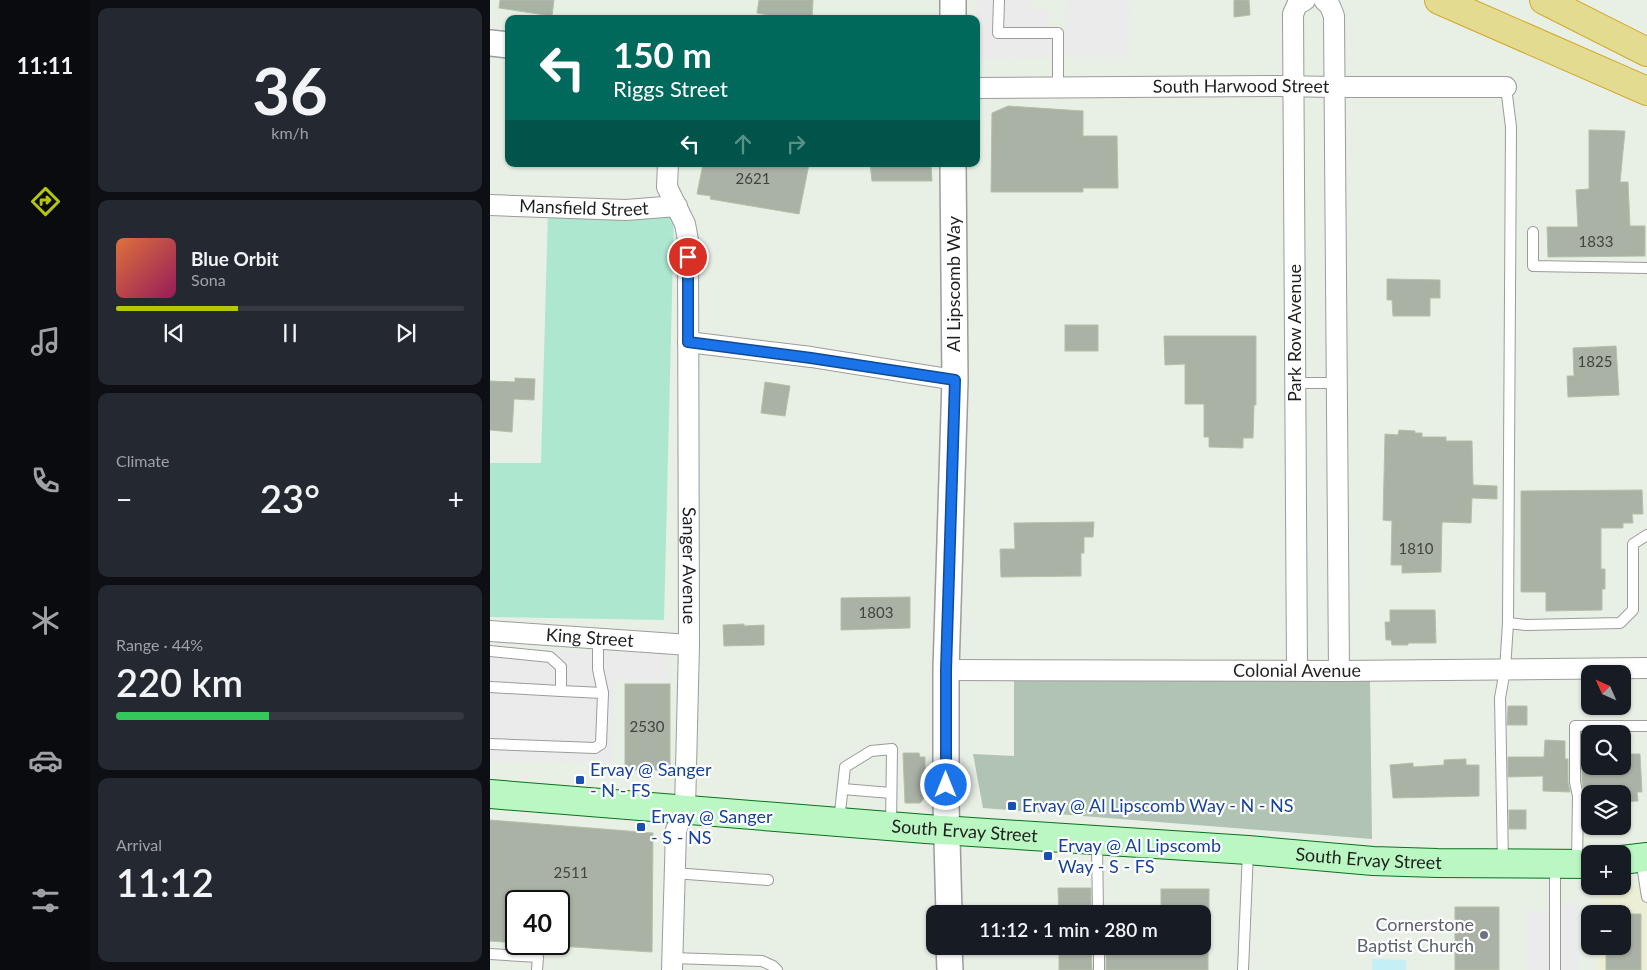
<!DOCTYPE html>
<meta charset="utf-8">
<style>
:root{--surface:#171b24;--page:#242831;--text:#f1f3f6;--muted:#9ea1a6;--line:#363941;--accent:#b6c608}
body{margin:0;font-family:Lato,sans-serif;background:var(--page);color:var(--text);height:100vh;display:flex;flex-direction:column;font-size:19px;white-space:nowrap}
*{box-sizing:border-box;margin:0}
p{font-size:16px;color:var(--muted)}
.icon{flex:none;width:28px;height:28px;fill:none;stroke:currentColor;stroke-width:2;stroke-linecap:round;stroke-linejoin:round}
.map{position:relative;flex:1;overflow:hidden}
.side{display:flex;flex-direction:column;gap:8px;padding:8px;background:#0d0f14;width:400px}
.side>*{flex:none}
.top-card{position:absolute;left:15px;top:15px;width:475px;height:152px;border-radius:10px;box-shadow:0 1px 4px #0004;background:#00695c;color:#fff;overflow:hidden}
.needle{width:32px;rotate:315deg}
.controls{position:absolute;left:1091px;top:665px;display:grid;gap:10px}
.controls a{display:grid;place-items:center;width:50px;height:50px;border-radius:10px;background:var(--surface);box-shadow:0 1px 4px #0004;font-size:25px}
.speed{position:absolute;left:15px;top:890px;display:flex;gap:10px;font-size:25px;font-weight:700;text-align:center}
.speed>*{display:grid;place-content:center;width:65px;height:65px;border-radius:50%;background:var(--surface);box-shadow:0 1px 4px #0004;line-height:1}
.speed .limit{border:2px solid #111;border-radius:8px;background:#fff;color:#111}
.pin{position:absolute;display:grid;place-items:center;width:42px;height:42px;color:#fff;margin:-21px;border:2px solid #fff;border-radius:50%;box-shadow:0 1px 5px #0007}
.me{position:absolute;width:55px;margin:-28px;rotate:0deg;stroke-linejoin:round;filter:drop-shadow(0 0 4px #0008)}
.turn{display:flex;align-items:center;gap:18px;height:105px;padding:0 25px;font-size:22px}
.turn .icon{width:65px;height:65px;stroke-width:2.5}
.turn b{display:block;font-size:35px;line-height:42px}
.lanes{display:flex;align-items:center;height:48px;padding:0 25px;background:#0003;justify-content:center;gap:25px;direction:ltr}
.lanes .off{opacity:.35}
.big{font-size:38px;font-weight:600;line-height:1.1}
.side .card{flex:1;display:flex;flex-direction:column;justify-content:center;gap:8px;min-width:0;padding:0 18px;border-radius:10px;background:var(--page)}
.side .dial{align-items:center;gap:0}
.dial b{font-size:65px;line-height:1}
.song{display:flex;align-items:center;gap:15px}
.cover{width:60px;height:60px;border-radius:8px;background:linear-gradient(135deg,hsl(20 70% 55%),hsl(330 70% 35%))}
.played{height:5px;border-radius:2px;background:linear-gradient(90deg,var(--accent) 35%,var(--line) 35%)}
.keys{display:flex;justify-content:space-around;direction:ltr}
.heat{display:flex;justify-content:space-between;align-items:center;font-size:28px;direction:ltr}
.charge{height:8px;border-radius:4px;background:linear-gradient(90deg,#34c759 44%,var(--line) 0)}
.trip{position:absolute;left:436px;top:905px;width:285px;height:50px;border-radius:10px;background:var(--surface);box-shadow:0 1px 4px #0004;font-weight:600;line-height:50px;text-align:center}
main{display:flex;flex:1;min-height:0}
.menu{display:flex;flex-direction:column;width:90px;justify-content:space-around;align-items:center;background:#090b0e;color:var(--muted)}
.menu .icon{width:35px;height:35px}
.menu .current{color:var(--accent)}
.menu b{font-size:22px;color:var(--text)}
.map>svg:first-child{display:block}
.commercial{fill:#ecefd5}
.construction{fill:#b1c3b3}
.grass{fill:#ade7d0}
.park{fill:#c4eff7}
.parking{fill:#ebebeb}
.building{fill:#aab1a5;stroke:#b4c0a8}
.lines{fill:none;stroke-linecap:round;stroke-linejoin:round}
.service-casing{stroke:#9c9c9c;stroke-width:12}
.minor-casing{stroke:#9c9c9c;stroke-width:22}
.tertiary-casing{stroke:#9c9c9c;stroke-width:28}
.secondary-casing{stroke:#09721d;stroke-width:30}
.motorway-casing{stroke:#d4a82b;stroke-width:30}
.service{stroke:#fff;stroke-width:10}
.minor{stroke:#fff;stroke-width:20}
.tertiary{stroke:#fff;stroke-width:25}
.secondary{stroke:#bbf7c3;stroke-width:28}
.motorway{stroke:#e3db90;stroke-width:28}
.route-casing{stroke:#114b97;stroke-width:12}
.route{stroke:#1a73e8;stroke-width:9}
.transit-dot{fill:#1a4fb4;stroke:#fff;stroke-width:2}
.worship-dot{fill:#6b7280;stroke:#fff;stroke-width:2}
.labels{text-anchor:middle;stroke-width:4.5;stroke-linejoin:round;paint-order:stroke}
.number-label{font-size:15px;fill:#424440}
.street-label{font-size:18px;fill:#1f1f1f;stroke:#fff}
.transit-label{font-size:18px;fill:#164399;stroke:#fff;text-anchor:start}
.worship-label{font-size:18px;fill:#5b616d;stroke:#fff;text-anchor:end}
</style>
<main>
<nav class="menu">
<b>11:11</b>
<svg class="icon current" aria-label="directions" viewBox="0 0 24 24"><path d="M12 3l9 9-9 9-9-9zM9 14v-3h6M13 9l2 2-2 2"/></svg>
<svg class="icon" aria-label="music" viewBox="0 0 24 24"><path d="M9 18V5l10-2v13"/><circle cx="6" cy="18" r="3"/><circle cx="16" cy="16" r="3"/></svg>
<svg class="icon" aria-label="phone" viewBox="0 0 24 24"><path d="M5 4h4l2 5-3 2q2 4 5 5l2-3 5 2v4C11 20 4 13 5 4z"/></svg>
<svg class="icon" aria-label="climate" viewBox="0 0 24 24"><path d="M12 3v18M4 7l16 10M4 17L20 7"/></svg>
<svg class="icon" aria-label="car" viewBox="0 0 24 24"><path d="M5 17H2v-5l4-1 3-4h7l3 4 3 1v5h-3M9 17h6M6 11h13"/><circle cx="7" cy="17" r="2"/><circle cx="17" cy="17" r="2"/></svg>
<svg class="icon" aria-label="filters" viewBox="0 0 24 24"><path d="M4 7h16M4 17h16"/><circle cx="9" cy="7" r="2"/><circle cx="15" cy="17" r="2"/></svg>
</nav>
<section class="side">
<div class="card dial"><b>36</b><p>km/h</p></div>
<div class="card">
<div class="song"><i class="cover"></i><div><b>Blue Orbit</b><p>Sona</p></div></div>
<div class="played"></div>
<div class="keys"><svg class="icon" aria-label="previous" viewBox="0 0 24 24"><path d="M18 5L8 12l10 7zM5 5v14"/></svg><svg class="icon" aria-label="pause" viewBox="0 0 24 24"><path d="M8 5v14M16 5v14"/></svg><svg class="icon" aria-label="next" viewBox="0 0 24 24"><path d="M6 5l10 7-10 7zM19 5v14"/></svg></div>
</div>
<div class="card"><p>Climate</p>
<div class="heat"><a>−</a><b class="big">23°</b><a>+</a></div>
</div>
<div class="card"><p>Range · 44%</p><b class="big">220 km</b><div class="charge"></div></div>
<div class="card"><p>Arrival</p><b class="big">11:12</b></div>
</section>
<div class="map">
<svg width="1157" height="970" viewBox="0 0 1157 970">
<rect width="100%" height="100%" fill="#e8efe5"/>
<polygon class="commercial" points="1157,885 1157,970 1108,970 1109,946 1132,946 1132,914 1109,914 1110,887"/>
<polygon class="construction" points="524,680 880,680 882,839 493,808 483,754 524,756"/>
<polygon class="grass" points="58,211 184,214 174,620 0,617 0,463 51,463"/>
<polygon class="park" points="882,959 916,960 916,970 882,970"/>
<g class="parking">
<polygon points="486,0 542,0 542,10 560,10 560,58 486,59"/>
<polygon points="577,0 640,0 639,57 575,56"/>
<polygon points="0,649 180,654 179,681 125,680 123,763 0,761"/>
<polygon points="1075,904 1090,904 1090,970 1037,970 1036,912 1055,911"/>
</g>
<g class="building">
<polygon points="10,0 64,0 62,16 9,8"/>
<polygon points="269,0 323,0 322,19 298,19 267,13"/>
<polygon points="744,0 759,0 760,15 744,17"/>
<polygon points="518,106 593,111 593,136 627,136 628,188 593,188 593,192 501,192 502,113"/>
<polygon points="1099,130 1135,131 1130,182 1138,182 1140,226 1155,226 1155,256 1058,257 1057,227 1088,227 1086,190 1099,189"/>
<polygon points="213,164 319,164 309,214 220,199 221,196 207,194"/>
<polygon points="380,164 441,164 442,181 382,181"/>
<polygon points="897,279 950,280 950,298 940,298 940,316 903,316 902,300 897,300"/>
<rect x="575" y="325" width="33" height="26"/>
<polygon points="674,336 766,336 766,405 764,405 763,438 753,438 753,448 719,447 719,437 714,437 714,404 695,404 695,364 675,365"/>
<polygon points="1126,346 1129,395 1078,397 1077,376 1084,376 1083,348"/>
<polygon points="25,378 45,379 44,400 24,399 22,432 0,430 0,381 25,382"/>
<polygon points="275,382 300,386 295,416 271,413"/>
<polygon points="909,430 925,431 925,433 932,433 932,437 956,437 956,441 982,441 983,485 1007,486 1007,499 982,498 981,523 952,522 951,572 912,573 912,565 901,565 902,521 893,520 895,434 908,435"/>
<polygon points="1152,490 1153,514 1142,514 1143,523 1133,523 1133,528 1111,528 1111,569 1115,569 1115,589 1112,589 1112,610 1056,611 1056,592 1031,592 1031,491"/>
<polygon points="604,522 603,537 594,537 594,553 591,553 591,576 511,577 510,549 525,549 524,523"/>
<polygon points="420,597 420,628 351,630 351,598"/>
<polygon points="900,610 945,610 946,643 918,643 918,645 902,645 901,640 896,640 895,622 900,622"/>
<polygon points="254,624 254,626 274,625 274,645 234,646 233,625"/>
<rect x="135" y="684" width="45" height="86"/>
<polygon points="1018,706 1037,706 1037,725 1017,725"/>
<polygon points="1055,740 1075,741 1075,759 1078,759 1078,782 1080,792 1053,791 1053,776 1018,777 1018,757 1054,757"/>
<polygon points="413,753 429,753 430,757 435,757 435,797 430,803 415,803"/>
<polygon points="1132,754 1150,754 1152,792 1147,792 1148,801 1132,802 1132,794 1094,793 1092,781 1092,758 1100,758 1100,766 1132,766"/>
<polygon points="976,759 976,765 989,765 989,796 903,798 900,765 923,763 923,767 954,765 954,760"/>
<rect x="1019" y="810" width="17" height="19"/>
<polygon points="0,820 163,833 162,952 69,946 69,901 26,901 26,943 0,941"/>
<polygon points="568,888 601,888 601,914 569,914"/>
<rect x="671" y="889" width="48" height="25"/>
<rect x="965" y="907" width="44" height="63"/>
<polygon points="1132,914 1151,914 1151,970 1116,970 1116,946 1132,946"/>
<polygon points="569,946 601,946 602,970 569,970"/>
<polygon points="663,946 718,946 718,970 616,970 616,952 663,952"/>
</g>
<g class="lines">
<defs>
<g id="service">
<polyline points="509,0 508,33 568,33 568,87"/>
<polyline points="1043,232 1043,266 1157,268"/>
<polyline points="805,383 847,383"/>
<polyline points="1018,623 1036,625 1130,623 1143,610 1143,544 1157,535"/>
<polyline points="0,651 60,657 71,667 71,691 0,687"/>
<polyline points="71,691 113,693"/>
<polyline points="0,744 105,748 111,744 113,693 108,669 108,639"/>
<polyline points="353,789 401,793"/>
<polyline points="349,821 355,767 381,751 402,749 401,825"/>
<polyline points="607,842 608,914"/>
<polyline points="1151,859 1157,897"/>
<polyline points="1013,863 1010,698 1015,670 1018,623 1021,127 1016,87"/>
<polyline points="1087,864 1088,796 1085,782 1085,726 1157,726"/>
<polyline points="1065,866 1065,970"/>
<polyline points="184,873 278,880"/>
<polyline points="609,946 609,970"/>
<polyline points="0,954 48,957 47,970"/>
<polyline points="182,958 272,961 283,966 287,970"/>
<polyline points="753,970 758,851"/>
</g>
<g id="minor">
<polyline points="834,0 840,6 844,16 849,671"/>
<path id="s1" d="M486,88L788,86L844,87H1016"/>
<path id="s2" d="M178,164L177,187L195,224L198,240L199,645L195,809L186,830L182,970"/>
<path id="s3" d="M0,205L136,210L187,206"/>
<polyline points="198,342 321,357 465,380"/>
<path id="s4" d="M0,631L199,645"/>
<path id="s5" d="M456,670L849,671L1157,668"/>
<polyline points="807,670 803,14 807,5 815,0"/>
</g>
<g id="tertiary">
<polyline points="463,19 463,0"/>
<polyline points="0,43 19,45"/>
<polyline points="459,914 456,804 456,670 465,380 463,164"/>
<polyline points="459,946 460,970"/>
</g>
<g id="secondary">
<path id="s6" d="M0,794L436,829L758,850L883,861L947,863L1100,864"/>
<polyline points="1132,860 1157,857"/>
</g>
<g id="motorway">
<polyline points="949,0 1157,91"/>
<polyline points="1054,0 1157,52"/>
</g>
</defs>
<use href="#service" class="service-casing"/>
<use href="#minor" class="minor-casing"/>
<use href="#tertiary" class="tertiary-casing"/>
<use href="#secondary" class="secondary-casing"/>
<use href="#motorway" class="motorway-casing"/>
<use href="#service" class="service"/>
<use href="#minor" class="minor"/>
<use href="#tertiary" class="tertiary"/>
<use href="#secondary" class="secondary"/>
<use href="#motorway" class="motorway"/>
</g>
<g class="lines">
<defs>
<polyline id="route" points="198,257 198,342 321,358 465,380 456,670 456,785"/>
</defs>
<use href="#route" class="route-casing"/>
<use href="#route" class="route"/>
</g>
<g class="transit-dot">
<rect x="85" y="775" width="10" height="10" rx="2.5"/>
<rect x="517" y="801" width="10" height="10" rx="2.5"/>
<rect x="146" y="822" width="10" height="10" rx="2.5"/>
<rect x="553" y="851" width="10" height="10" rx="2.5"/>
</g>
<circle class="worship-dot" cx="994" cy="935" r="5"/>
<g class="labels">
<g class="number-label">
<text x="263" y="184">2621</text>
<text x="1106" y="247">1833</text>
<text x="1105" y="367">1825</text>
<text x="926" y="554">1810</text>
<text x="386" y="618">1803</text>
<text x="157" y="732">2530</text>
<text x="81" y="878">2511</text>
</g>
<g class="street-label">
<text dy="6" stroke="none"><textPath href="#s1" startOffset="265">South Harwood Street</textPath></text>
<text dy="6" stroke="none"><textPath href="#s3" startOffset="94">Mansfield Street</textPath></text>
<text transform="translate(464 284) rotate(-90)" y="6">Al Lipscomb Way</text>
<text transform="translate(805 333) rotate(-90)" y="6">Park Row Avenue</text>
<text dy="6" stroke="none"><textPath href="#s2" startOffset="406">Sanger Avenue</textPath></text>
<text dy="6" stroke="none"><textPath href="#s4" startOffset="100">King Street</textPath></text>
<text dy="6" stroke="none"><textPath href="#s5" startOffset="351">Colonial Avenue</textPath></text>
<text dy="6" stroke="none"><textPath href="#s6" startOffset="476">South Ervay Street</textPath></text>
<text dy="6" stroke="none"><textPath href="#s6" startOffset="881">South Ervay Street</textPath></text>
</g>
<g class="transit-label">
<text x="100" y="776">Ervay @ Sanger<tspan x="100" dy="21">- N - FS</tspan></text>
<text x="532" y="812">Ervay @ Al Lipscomb Way - N - NS</text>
<text x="161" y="823">Ervay @ Sanger<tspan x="161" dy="21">- S - NS</tspan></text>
<text x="568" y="852">Ervay @ Al Lipscomb<tspan x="568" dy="21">Way - S - FS</tspan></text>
</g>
<g class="worship-label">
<text x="984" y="931">Cornerstone<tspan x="984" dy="21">Baptist Church</tspan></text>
</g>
</g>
</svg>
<div class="controls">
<a><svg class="needle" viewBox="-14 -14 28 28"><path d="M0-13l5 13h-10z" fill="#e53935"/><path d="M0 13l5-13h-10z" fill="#9ea1a6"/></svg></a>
<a><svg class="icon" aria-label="search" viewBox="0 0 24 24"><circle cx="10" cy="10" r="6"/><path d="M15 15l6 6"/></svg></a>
<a><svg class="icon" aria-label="layers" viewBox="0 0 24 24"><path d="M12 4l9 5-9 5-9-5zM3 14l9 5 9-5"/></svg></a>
<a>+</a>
<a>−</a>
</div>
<div class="speed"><div class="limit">40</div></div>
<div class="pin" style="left:198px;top:257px;background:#d93025"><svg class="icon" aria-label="arrive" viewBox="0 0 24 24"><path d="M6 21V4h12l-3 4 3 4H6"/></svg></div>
<svg class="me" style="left:456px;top:785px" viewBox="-20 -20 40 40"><circle r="17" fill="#1a73e8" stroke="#fff" stroke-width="3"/><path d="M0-11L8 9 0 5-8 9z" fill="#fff"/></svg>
<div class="trip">11:12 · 1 min · 280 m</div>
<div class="top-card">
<div class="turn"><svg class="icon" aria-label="left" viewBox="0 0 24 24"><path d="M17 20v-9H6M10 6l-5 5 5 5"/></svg><div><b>150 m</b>Riggs Street</div></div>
<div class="lanes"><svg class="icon" aria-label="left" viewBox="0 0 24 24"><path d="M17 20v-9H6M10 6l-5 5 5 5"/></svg><svg class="icon off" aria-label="ahead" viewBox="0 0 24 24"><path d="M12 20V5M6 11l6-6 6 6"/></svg><svg class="icon off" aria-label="right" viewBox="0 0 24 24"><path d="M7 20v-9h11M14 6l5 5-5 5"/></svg></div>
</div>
</div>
</main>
